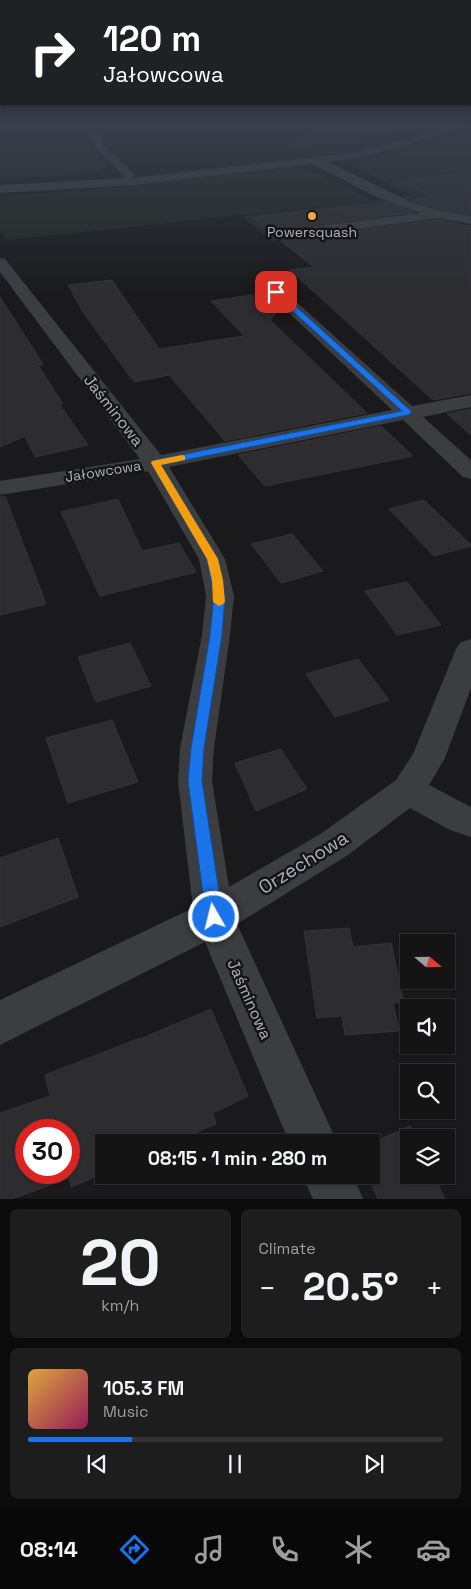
<!DOCTYPE html>
<meta charset="utf-8">
<style>
:root{--surface:#141415;--page:#1d1d1e;--text:#f1f3f6;--muted:#9d9ea0;--line:#333334;--accent:#1a73e8}
body{margin:0;font-family:"Space Grotesk",sans-serif;background:var(--page);color:var(--text);height:100vh;display:flex;flex-direction:column;font-size:19px;white-space:nowrap}
*{box-sizing:border-box;margin:0}
p{font-size:16px;color:var(--muted)}
.icon{flex:none;width:28px;height:28px;fill:none;stroke:currentColor;stroke-width:2;stroke-linecap:round;stroke-linejoin:round}
.map{position:relative;height:1199px;overflow:hidden}
.drawer{display:flex;flex-direction:column;gap:10px;padding:10px;background:#0b0b0c;flex:1}
.drawer>*{flex:none}
.hud{position:absolute;left:0px;top:0px;width:471px;height:105px;box-shadow:0 1px 4px #0004,0 0 0 1px var(--line);background:#202124;color:#fff;overflow:hidden}
.needle{width:32px;rotate:110deg}
.controls{position:absolute;left:400px;top:934px;display:grid;gap:10px}
.controls a{display:grid;place-items:center;width:55px;height:55px;border-radius:0px;background:var(--surface);box-shadow:0 1px 4px #0004,0 0 0 1px var(--line);font-size:25px}
.speed{position:absolute;left:15px;top:1119px;display:flex;gap:10px;font-size:25px;font-weight:700;text-align:center}
.speed>*{display:grid;place-content:center;width:65px;height:65px;border-radius:50%;background:var(--surface);box-shadow:0 1px 4px #0004,0 0 0 1px var(--line);line-height:1}
.speed .limit{border:8px solid #d22;background:#fff;color:#111}
.pin{position:absolute;display:grid;place-items:center;width:42px;height:42px;color:#fff;margin:-21px;border-radius:10px;box-shadow:0 2px 8px #0006}
.me{position:absolute;width:55px;margin:-28px;rotate:352deg;stroke-linejoin:round;filter:drop-shadow(0 0 4px #0008)}
.turn{display:flex;align-items:center;gap:18px;height:105px;padding:0 20px;font-size:22px}
.turn .icon{width:65px;height:65px;stroke-width:2.5}
.turn b{display:block;font-size:35px;line-height:42px}
.big{font-size:38px;font-weight:600;line-height:1.1}
.drawer .widget{flex:1;display:flex;flex-direction:column;justify-content:center;gap:8px;min-width:0;padding:0 18px;border-radius:8px;background:var(--page)}
.drawer .dial{align-items:center;gap:0}
.dial b{font-size:65px;line-height:1}
.song{display:flex;align-items:center;gap:15px}
.cover{width:60px;height:60px;border-radius:8px;background:linear-gradient(135deg,hsl(40 70% 55%),hsl(330 70% 35%))}
.played{height:5px;border-radius:2px;background:linear-gradient(90deg,var(--accent) 25%,var(--line) 25%)}
.keys{display:flex;justify-content:space-around;direction:ltr}
.heat{display:flex;justify-content:space-between;align-items:center;font-size:28px;direction:ltr}
.drawer .tiles{flex:1;display:grid;gap:10px;grid-template-columns:1fr 1fr}
.widget:last-child{grid-column:span 2}
.trip{position:absolute;left:95px;top:1134px;width:285px;height:50px;border-radius:0px;background:var(--surface);box-shadow:0 1px 4px #0004,0 0 0 1px var(--line);font-weight:600;line-height:50px;text-align:center}
.tabs{display:flex;height:80px;justify-content:space-around;align-items:center;background:#080808;color:var(--muted)}
.tabs .icon{width:35px;height:35px}
.tabs .selected{color:var(--accent)}
.tabs b{font-size:22px;color:var(--text)}
.map>svg:first-child{display:block}
.built{fill:#262629}
.green{fill:#202820}
.building{fill:#2d2d30;stroke:#343438;fill-rule:evenodd}
.lines{fill:none;stroke-linecap:round;stroke-linejoin:round}
.minor{fill:#3b3d41;fill-rule:evenodd}
.route{fill:#1a73e8;stroke:#114b97}
.slow{fill:#f59e0b}
.poi-dot{fill:#efa740;stroke:#151517;stroke-width:2}
.labels{text-anchor:middle;stroke-width:5;stroke-linejoin:round;paint-order:stroke}
.far-poi-label{font-size:14px;fill:#adb2bb;stroke:#151517}
.far-street-label{font-size:14px;fill:#adb2bb;stroke:#151517}
.street-label{font-size:16px;fill:#adb2bb;stroke:#151517}
.near-street-label{font-size:19px;fill:#adb2bb;stroke:#151517}
</style>
<div class="map">
<svg width="471" height="1199" viewBox="0 0 471 1199">
<rect width="100%" height="100%" fill="#1a1a1c"/>
<polygon class="built" points="471,128 471,218 271,241 242,216 374,201 411,195 351,166 361,160 406,151 452,138"/>
<g class="green">
<polygon points="319,125 408,127 411,125 430,125 389,137 342,145 294,151 284,145"/>
<path d="M87,142L107,166C85,179 27,177 0,177V148Z"/>
<polygon points="292,168 309,170 374,201 7,240 0,231 0,196 102,189"/>
</g>
<g class="building">
<polygon points="471,172 471,214 438,208 412,200 434,197 398,181"/>
<polygon points="386,203 413,212 282,229 273,234 252,217"/>
<polygon points="437,220 471,226 471,393 433,400 290,270 314,267 281,241"/>
<polygon points="112,280 159,349 244,336 211,301 266,293 281,308 270,320 367,413 225,441 169,375 134,382 83,312 68,285"/>
<polygon points="0,297 43,364 38,365 63,404 59,404 88,445 35,457 25,436 0,447"/>
<polygon points="471,409 471,435 447,414"/>
<polygon points="381,426 413,456 265,486 238,455"/>
<polygon points="5,496 46,604 0,615 0,497"/>
<polygon points="118,499 142,551 179,543 196,572 100,596 61,512"/>
<polygon points="424,500 471,545 471,546 434,556 389,509"/>
<polygon points="292,534 323,571 281,583 251,544"/>
<polygon points="407,582 441,625 397,635 365,591"/>
<polygon points="130,643 151,686 96,702 78,657"/>
<polygon points="358,659 389,700 335,717 306,674"/>
<polygon points="112,720 138,782 68,803 46,738"/>
<polygon points="281,749 307,789 256,811 235,763"/>
<polygon points="58,838 78,897 0,927 0,858"/>
<polygon points="349,928 353,947 391,943 404,1002 393,1003 399,1031 345,1035 342,1016 317,1018 304,931"/>
<path d="M211,1009L248,1096L213,1113L216,1124L173,1142H104V1173L71,1187L69,1178L12,1199H0V1113L50,1096L45,1075L140,1038V1039ZM26,1130H69V1172H26Z"/>
<polygon points="410,1126 415,1138 409,1138 409,1175 434,1175 445,1199 378,1199 371,1184 371,1143"/>
</g>
<g class="lines">
<g class="minor">
<path d="M79,125H89L102,138L103,140L101,143L133,173L135,175L132,178L351,153L414,138L446,125H459L457,127C416,144 373,157 328,162L411,202L438,210L471,216V224L437,218L282,239L277,238L275,235L282,231L421,213L381,199L312,164L135,185L0,193V185L127,178L92,145L91,143L93,140Z"/>
<polygon points="187,125 198,125 205,130 200,133"/>
<polygon points="0,258 5,259 161,455 392,410 270,295 268,292 270,289 282,289 412,406 471,395 471,407 423,417 471,460 471,479 463,477 403,420 169,467 225,559 234,596 230,635 214,748 212,781 229,887 322,833 396,780 413,754 456,649 461,642 471,639 471,688 445,758 429,785 471,807 471,837 450,830 410,808 348,855 237,924 337,1142 289,1142 205,942 0,1045 0,1000 193,908 178,781 180,748 202,635 206,596 199,559 148,471 0,495 0,481 140,459 0,272"/>
<polygon points="302,1175 353,1175 363,1199 313,1199"/>
</g>
</g>
<linearGradient id="sky" x2="0" y2="1"><stop stop-color="#0e0e0f"/><stop offset="0.43" stop-color="#383e4b"/><stop offset="1" stop-color="#383e4b" stop-opacity="0"/></linearGradient>
<rect width="471" height="293" fill="url(#sky)"/>
<polygon class="route" points="273,290 278,290 412,412 408,415 161,465 218,559 225,596 222,635 204,748 202,781 223,917 220,922 214,925 209,922 206,917 188,781 191,748 210,635 214,596 207,559 151,463 155,460 402,411 273,293"/>
<polygon class="slow" points="182,455 185,456 185,460 161,465 218,559 223,580 225,602 223,604 219,606 213,602 212,580 207,559 151,463 152,461"/>
<circle class="poi-dot" cx="312" cy="216" r="5"/>
<g class="labels">
<g class="far-poi-label">
<text x="312" y="237">Powersquash</text>
</g>
<g class="far-street-label">
<text transform="translate(103 471) rotate(-9)" y="5">Jałowcowa</text>
</g>
<g class="street-label">
<text transform="translate(114 410) rotate(52)" y="6">Jaśminowa</text>
<text transform="translate(250 999) rotate(66)" y="6">Jaśminowa</text>
</g>
<g class="near-street-label">
<text transform="translate(303 862) rotate(-32)" y="7">Orzechowa</text>
</g>
</g>
</svg>
<div class="controls">
<a><svg class="needle" viewBox="-14 -14 28 28"><path d="M0-13l5 13h-10z" fill="#e53935"/><path d="M0 13l5-13h-10z" fill="#9d9ea0"/></svg></a>
<a><svg class="icon" aria-label="sound" viewBox="0 0 24 24"><path d="M4 9h4l5-4v14l-5-4H4zM17 9q2 3 0 6"/></svg></a>
<a><svg class="icon" aria-label="search" viewBox="0 0 24 24"><circle cx="10" cy="10" r="6"/><path d="M15 15l6 6"/></svg></a>
<a><svg class="icon" aria-label="layers" viewBox="0 0 24 24"><path d="M12 4l9 5-9 5-9-5zM3 14l9 5 9-5"/></svg></a>
</div>
<div class="speed"><div class="limit">30</div></div>
<div class="pin" style="left:276px;top:292px;background:#d93025"><svg class="icon" aria-label="arrive" viewBox="0 0 24 24"><path d="M6 21V4h12l-3 4 3 4H6"/></svg></div>
<svg class="me" style="left:214px;top:917px" viewBox="-20 -20 40 40"><circle r="17" fill="#1a73e8" stroke="#fff" stroke-width="3"/><path d="M0-11L8 9 0 5-8 9z" fill="#fff"/></svg>
<div class="trip">08:15 · 1 min · 280 m</div>
<div class="hud">
<div class="turn"><svg class="icon" aria-label="right" viewBox="0 0 24 24"><path d="M7 20v-9h11M14 6l5 5-5 5"/></svg><div><b>120 m</b>Jałowcowa</div></div>
</div>
</div>
<section class="drawer">
<div class="tiles">
<div class="widget dial"><b>20</b><p>km/h</p></div>
<div class="widget"><p>Climate</p>
<div class="heat"><a>−</a><b class="big">20.5°</b><a>+</a></div>
</div>
<div class="widget">
<div class="song"><i class="cover"></i><div><b>105.3 FM</b><p>Music</p></div></div>
<div class="played"></div>
<div class="keys"><svg class="icon" aria-label="previous" viewBox="0 0 24 24"><path d="M18 5L8 12l10 7zM5 5v14"/></svg><svg class="icon" aria-label="pause" viewBox="0 0 24 24"><path d="M8 5v14M16 5v14"/></svg><svg class="icon" aria-label="next" viewBox="0 0 24 24"><path d="M6 5l10 7-10 7zM19 5v14"/></svg></div>
</div>
</div>
</section>
<nav class="tabs">
<b>08:14</b>
<svg class="icon selected" aria-label="directions" viewBox="0 0 24 24"><path d="M12 3l9 9-9 9-9-9zM9 14v-3h6M13 9l2 2-2 2"/></svg>
<svg class="icon" aria-label="music" viewBox="0 0 24 24"><path d="M9 18V5l10-2v13"/><circle cx="6" cy="18" r="3"/><circle cx="16" cy="16" r="3"/></svg>
<svg class="icon" aria-label="phone" viewBox="0 0 24 24"><path d="M5 4h4l2 5-3 2q2 4 5 5l2-3 5 2v4C11 20 4 13 5 4z"/></svg>
<svg class="icon" aria-label="climate" viewBox="0 0 24 24"><path d="M12 3v18M4 7l16 10M4 17L20 7"/></svg>
<svg class="icon" aria-label="car" viewBox="0 0 24 24"><path d="M5 17H2v-5l4-1 3-4h7l3 4 3 1v5h-3M9 17h6M6 11h13"/><circle cx="7" cy="17" r="2"/><circle cx="17" cy="17" r="2"/></svg>
</nav>
